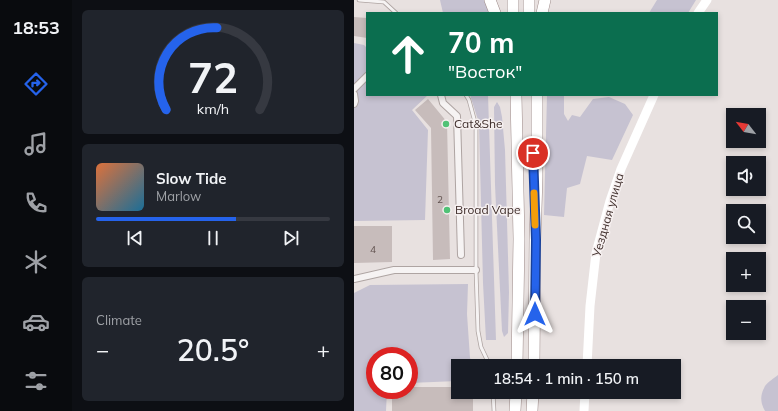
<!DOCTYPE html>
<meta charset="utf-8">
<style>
:root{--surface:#171b24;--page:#20242c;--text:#f1f3f6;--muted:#9ea1a6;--line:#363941;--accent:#2563eb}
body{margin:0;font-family:Mulish,sans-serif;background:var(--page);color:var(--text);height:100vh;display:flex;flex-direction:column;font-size:15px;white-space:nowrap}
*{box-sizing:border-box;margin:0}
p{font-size:13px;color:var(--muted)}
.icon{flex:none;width:22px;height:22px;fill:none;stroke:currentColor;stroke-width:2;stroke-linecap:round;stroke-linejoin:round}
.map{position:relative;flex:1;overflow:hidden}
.drawer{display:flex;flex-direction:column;gap:10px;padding:10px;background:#0d0f14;width:282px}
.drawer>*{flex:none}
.guide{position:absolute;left:12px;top:12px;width:352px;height:84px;border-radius:0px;box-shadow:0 2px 6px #0003;background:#0b6e4f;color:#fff;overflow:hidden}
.needle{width:26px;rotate:301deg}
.fabs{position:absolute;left:372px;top:108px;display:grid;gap:8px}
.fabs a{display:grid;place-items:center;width:40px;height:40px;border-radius:0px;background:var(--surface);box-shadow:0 2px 6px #0003;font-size:20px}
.speed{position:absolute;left:12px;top:347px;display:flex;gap:8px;font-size:20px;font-weight:700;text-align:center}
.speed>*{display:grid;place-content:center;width:52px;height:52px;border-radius:50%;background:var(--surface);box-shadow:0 2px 6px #0003;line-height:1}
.speed .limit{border:6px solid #d22;background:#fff;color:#111}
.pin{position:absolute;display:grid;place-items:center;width:34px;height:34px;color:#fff;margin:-17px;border:2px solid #fff;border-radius:50%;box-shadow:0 1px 4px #0007}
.me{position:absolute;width:44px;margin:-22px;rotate:0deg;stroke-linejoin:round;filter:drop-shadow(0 0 3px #0008)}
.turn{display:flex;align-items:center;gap:14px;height:84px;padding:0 16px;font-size:18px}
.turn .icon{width:52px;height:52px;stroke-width:2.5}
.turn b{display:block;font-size:28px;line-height:34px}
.big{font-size:30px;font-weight:600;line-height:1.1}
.drawer .widget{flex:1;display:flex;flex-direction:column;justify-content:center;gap:6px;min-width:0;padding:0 14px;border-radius:6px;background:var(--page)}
.drawer .dial{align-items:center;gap:0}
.dial svg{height:104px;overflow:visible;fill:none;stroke:var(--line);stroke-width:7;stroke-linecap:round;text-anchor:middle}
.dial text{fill:var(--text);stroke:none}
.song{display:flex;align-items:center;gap:12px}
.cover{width:48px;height:48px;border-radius:6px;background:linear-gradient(135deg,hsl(20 70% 55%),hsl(200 70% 35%))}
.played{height:4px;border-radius:2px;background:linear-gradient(90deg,var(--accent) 60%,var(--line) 60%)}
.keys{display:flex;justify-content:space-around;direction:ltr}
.heat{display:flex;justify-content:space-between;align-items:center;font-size:22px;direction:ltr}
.trip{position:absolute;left:97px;top:359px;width:230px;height:40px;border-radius:0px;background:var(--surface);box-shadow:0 2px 6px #0003;font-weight:600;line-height:40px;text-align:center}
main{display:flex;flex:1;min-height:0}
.tab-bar{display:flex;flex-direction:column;width:72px;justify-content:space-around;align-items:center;background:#090b0e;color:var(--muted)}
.tab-bar .icon{width:28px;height:28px}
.tab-bar .on{color:var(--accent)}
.tab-bar b{font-size:18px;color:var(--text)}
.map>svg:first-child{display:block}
.green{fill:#c6c2d1}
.building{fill:#c7bcbb}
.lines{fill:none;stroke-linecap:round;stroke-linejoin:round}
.lane-casing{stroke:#aea4a2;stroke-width:4.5}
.street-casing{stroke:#aea4a2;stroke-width:8}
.highway-casing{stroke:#9d8b89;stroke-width:12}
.lane{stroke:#f6f3f3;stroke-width:3}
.street{stroke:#f6f3f3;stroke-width:6}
.secondary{stroke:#fff;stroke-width:9}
.highway{stroke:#fff;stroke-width:11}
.route-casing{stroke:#184099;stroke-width:10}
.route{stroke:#2563eb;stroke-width:7}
.slow{stroke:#f59e0b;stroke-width:7}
.poi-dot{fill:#50c276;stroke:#f6f0f0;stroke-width:1.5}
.labels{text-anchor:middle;stroke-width:3;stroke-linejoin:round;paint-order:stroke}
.number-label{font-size:10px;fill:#60514e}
.poi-label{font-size:12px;fill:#3e2d2a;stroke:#f6f0f0;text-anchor:start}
.street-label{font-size:12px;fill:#3e2d2a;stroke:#f6f0f0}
</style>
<main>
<nav class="tab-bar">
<b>18:53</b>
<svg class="icon on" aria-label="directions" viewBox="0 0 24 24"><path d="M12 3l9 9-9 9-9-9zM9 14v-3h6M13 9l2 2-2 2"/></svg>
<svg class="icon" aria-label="music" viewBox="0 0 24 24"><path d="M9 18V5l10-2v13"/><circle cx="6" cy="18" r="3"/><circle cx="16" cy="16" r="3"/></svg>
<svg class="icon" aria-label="phone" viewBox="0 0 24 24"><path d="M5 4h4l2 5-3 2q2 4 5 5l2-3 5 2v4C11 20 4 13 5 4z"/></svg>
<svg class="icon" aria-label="climate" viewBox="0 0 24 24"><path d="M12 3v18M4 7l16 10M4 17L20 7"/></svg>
<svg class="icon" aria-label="car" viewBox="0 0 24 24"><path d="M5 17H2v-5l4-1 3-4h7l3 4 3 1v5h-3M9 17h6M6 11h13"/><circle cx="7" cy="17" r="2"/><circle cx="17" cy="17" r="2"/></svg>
<svg class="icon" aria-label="filters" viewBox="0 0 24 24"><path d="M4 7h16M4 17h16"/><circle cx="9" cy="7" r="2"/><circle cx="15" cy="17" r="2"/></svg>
</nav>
<section class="drawer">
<div class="widget dial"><svg viewBox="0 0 100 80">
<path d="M14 69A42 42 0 1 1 86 69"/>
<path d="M14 69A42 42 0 0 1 53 6" stroke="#2563eb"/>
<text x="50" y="56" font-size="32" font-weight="700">72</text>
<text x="50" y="72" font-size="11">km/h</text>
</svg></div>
<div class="widget">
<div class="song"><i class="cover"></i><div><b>Slow Tide</b><p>Marlow</p></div></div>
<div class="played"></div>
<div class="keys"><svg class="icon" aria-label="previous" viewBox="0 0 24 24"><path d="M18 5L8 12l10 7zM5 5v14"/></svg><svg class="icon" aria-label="pause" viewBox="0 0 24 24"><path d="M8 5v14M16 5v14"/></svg><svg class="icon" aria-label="next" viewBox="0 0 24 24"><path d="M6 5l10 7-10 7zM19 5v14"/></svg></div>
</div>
<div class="widget"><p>Climate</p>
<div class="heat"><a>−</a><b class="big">20.5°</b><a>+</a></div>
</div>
</section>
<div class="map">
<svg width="424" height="411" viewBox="0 0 424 411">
<rect width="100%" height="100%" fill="#e8e1e0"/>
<g class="green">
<polygon points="86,0 131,0 136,13 89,13"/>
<polygon points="303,0 342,0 334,13 295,13"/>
<polygon points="0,43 10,45 13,48 13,95 74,95 58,110 74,130 71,220 0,221"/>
<polygon points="116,95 134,95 142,340 132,340 129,283 125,123"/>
<polygon points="193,95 210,95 210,114 214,121 218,115 226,117 239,99 255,97 271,104 279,115 258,160 233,156 226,184 213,188 210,217 190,215"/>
<polygon points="143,102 146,107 148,117 151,150 155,292 154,333 150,337 148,331 141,185 140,107"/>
<polygon points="114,284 113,314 116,358 120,366 104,366 104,381 55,383 55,356 21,356 21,390 33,390 32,411 0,411 0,293 16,285"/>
<path d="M424,375V411H411C406,402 406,395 411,386C414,382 420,378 424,375Z"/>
</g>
<g class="building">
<polygon points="0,17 13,18 13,38 0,36"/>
<polygon points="74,99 93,122 96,259 79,260 77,128 61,110"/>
<polygon points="0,226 38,226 38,262 0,263"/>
<polygon points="55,387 104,387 104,392 119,392 119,411 38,411 38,390 55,390"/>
</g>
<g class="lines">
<defs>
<g id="lane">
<polyline points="5,0 30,2 42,13"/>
<polyline points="112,95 115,100 122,126 122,270 124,331 127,347 136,366"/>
<polyline points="139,392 140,411"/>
</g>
<g id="street">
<polyline points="0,89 13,76"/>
<polyline points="0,94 1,101 0,104"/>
<polyline points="87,95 89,103 103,116 107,255"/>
<polyline points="0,279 40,270 122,270"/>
</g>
<g id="highway">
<polyline points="136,0 141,13"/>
<polyline points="159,0 159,13"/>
<polyline points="175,0 175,13"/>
<polyline points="188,13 191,0"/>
<polyline points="162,95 165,239 163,366"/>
<polyline points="180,366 181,240 183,177 183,95"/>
<polyline points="161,411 162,392"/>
<polyline points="178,411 179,392"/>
</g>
</defs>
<use href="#lane" class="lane-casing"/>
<use href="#street" class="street-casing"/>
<use href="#highway" class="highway-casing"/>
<use href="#lane" class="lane"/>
<use href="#street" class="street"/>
<g class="secondary">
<polyline points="344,13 353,0"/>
<polyline points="233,366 236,306 242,253 256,201 267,169 300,95"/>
<polyline points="230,411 231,392"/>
</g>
<use href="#highway" class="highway"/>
</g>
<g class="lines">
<defs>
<polyline id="route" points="179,153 182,240 181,314"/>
</defs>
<use href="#route" class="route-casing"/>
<use href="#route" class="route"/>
<polyline class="slow" points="180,193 181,225"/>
</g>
<g class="poi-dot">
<circle cx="92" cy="124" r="4"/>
<circle cx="93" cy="210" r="4"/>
</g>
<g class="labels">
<g class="number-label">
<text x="86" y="203">2</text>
<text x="19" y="253">4</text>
</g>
<g class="poi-label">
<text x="100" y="128">Cat&amp;She</text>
<text x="101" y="214">Broad Vape</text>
</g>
<g class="street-label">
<text transform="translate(254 215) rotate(-74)" y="4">Уездная улица</text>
</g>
</g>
</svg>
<div class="fabs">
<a><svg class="needle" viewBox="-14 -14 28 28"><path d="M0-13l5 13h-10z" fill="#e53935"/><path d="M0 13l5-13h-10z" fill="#9ea1a6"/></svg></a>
<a><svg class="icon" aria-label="sound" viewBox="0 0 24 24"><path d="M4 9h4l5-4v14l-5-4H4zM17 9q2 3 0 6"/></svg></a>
<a><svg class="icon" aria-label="search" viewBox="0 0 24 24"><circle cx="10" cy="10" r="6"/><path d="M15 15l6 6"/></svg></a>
<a>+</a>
<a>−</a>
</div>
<div class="speed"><div class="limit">80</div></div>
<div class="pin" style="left:179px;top:153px;background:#d93025"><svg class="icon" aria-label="arrive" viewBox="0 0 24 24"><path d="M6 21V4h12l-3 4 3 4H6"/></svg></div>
<svg class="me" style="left:181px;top:314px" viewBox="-20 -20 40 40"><path d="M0-17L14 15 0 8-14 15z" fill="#2563eb" stroke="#fff" stroke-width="4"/></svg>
<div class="trip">18:54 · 1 min · 150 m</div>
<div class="guide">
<div class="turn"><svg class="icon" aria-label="ahead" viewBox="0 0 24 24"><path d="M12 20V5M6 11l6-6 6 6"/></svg><div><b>70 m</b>&quot;Восток&quot;</div></div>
</div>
</div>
</main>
